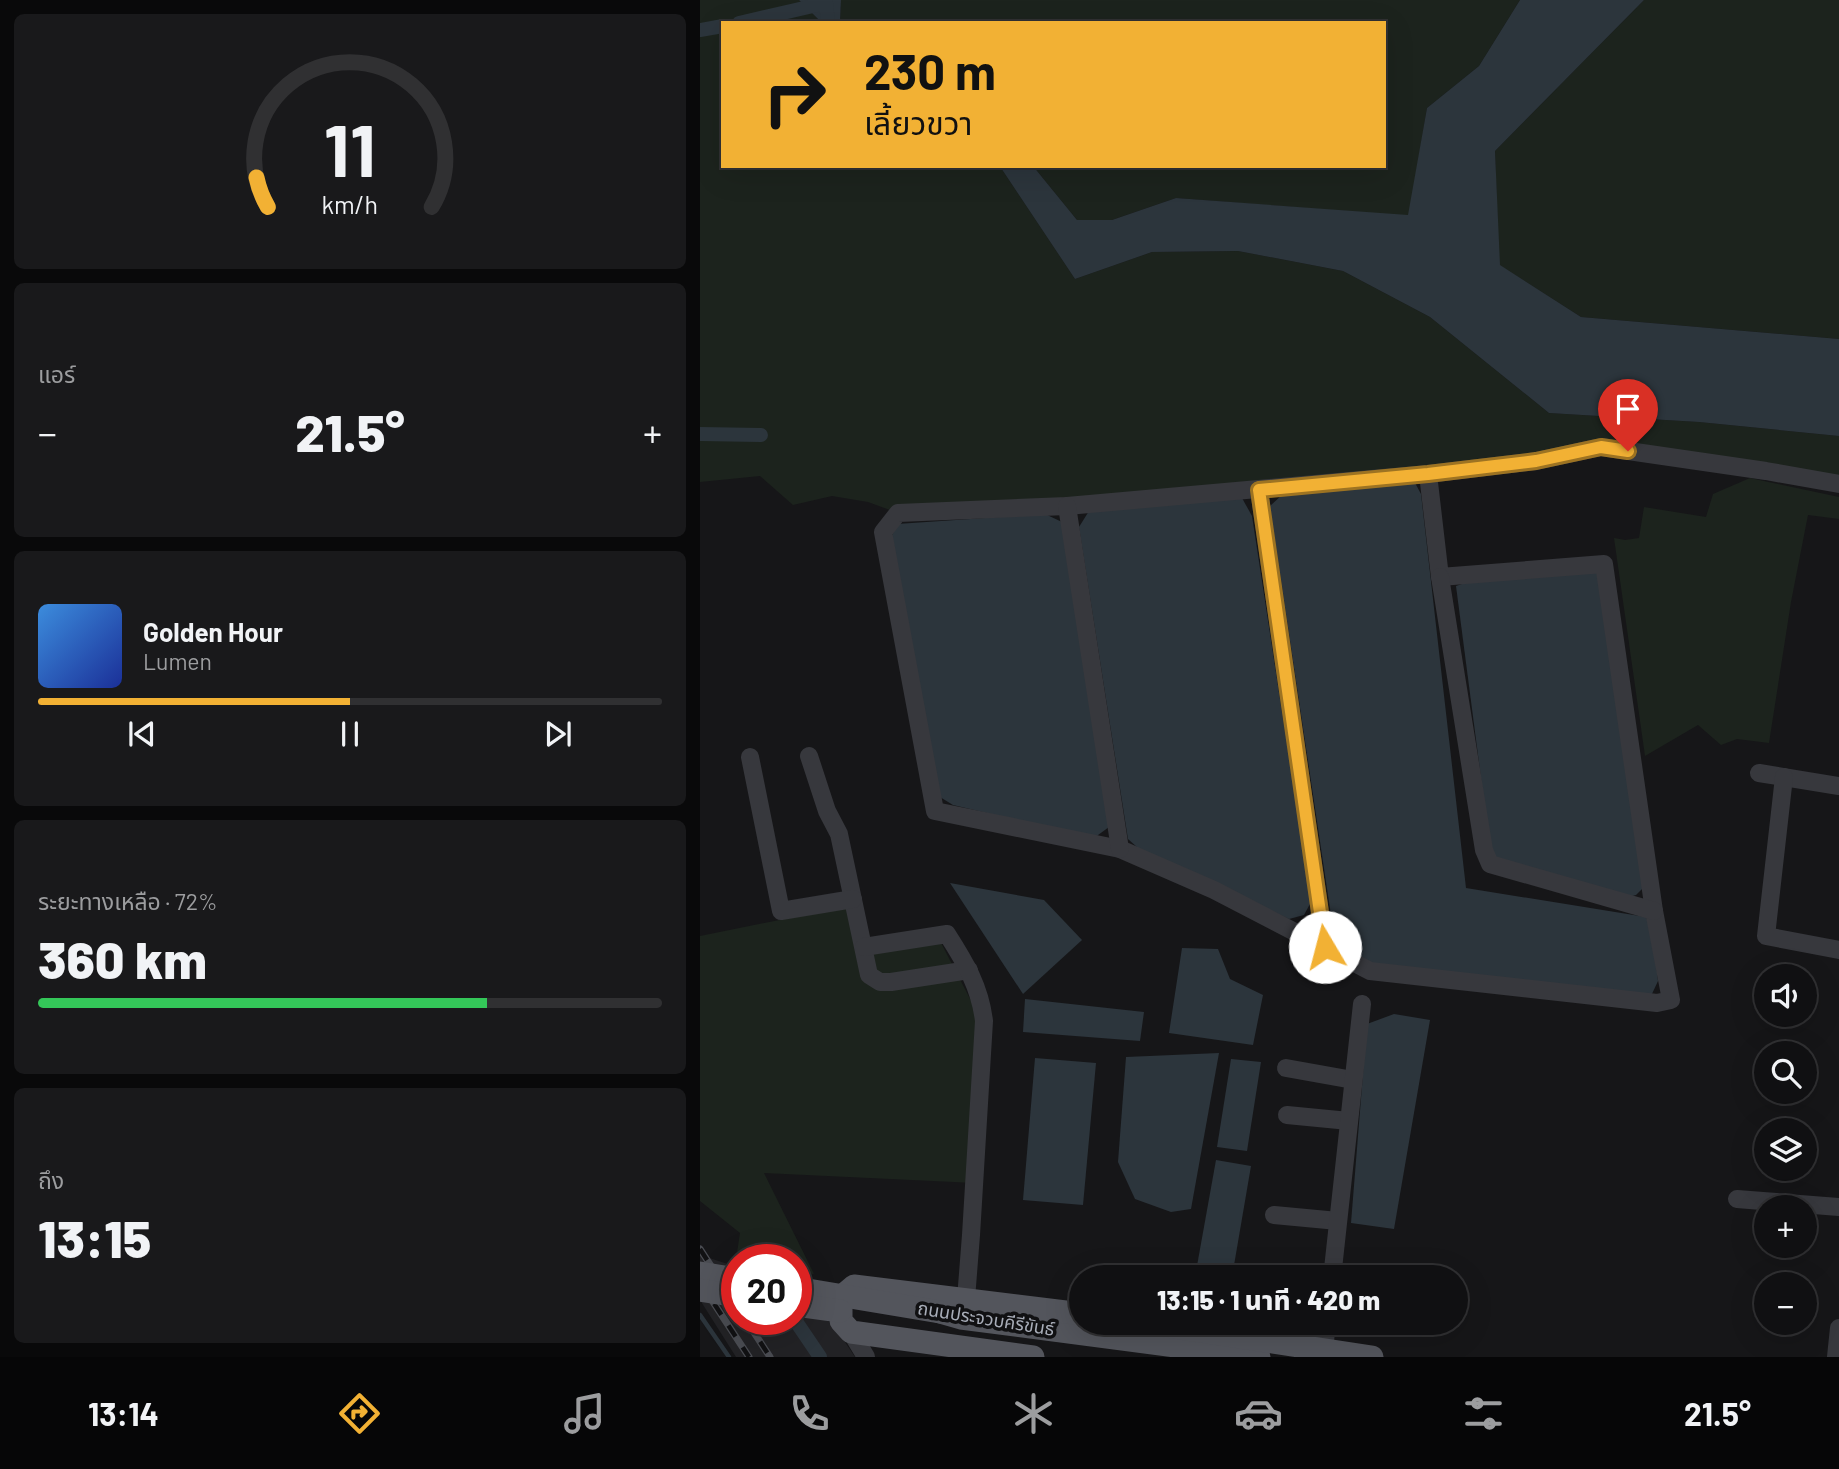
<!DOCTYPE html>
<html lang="th">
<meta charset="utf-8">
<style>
:root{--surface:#101012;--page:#19191b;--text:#f1f3f6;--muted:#9c9d9f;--line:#303032;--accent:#f2b134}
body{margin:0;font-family:Barlow,"Noto Sans Thai",sans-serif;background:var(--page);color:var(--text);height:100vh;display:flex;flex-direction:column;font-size:26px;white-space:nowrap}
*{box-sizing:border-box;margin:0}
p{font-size:23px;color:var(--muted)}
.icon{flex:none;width:38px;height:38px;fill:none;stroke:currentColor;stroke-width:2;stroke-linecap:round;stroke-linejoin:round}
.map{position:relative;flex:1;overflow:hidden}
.sheet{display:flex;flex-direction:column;gap:14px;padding:14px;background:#09090a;width:700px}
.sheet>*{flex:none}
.top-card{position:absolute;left:21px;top:21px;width:665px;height:147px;border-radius:0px;box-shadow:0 7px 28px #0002,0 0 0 2px var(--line);background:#f2b134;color:#111;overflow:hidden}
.tools{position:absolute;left:1054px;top:964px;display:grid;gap:14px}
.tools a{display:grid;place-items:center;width:63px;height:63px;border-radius:50%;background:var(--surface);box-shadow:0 7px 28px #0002,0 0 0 2px var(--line);font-size:35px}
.speed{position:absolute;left:21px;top:1244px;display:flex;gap:14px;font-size:35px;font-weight:700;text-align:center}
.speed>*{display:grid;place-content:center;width:91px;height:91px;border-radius:50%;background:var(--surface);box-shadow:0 7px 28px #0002,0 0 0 2px var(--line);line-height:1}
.speed .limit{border:10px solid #d22;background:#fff;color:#111}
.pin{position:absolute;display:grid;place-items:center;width:60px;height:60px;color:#fff;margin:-72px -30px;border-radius:50% 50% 50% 0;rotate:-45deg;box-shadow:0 0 7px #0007}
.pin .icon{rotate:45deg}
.me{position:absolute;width:77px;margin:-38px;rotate:352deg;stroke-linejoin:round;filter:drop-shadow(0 0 5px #0008)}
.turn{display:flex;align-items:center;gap:24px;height:147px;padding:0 28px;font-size:32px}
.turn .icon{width:91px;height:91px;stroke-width:2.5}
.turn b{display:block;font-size:49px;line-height:60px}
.big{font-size:52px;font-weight:800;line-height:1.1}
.sheet .tile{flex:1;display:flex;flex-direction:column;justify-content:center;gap:10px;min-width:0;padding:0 24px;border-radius:10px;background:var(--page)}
.sheet .dial{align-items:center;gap:0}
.dial svg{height:182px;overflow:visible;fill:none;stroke:var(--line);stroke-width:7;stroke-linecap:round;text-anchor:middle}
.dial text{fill:var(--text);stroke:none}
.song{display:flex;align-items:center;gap:21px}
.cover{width:84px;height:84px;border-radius:10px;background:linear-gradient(135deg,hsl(210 70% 55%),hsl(230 70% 35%))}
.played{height:7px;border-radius:4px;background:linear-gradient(90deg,var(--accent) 50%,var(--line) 50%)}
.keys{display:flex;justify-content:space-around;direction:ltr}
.heat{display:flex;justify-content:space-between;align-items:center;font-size:38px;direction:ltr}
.charge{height:10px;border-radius:5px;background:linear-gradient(90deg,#34c759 72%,var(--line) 0)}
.trip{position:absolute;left:369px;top:1265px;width:399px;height:70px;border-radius:35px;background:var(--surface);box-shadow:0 7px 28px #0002,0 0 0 2px var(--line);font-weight:800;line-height:70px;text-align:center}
.tabs{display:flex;height:112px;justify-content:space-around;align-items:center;background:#060607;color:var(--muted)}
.tabs .icon{width:49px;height:49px}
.tabs .current{color:var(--accent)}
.tabs b{font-size:32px;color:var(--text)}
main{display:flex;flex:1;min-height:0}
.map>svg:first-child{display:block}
.built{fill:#222225}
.green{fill:#1c231d}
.water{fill:#2c353c}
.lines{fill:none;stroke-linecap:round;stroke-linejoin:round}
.stream{stroke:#2c353c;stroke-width:4.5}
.canal{stroke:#2c353c;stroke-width:14}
.minor{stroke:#37383d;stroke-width:18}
.major{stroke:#53555c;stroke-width:23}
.rail-casing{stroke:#4a4c52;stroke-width:7}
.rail{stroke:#111113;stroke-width:4.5;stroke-dasharray:13;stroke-linecap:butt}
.major-bridge{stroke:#53555c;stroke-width:23}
.route-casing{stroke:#9d7322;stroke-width:18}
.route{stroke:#f2b134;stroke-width:12}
.labels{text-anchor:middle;stroke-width:7;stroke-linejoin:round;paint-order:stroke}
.street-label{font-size:18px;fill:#a8adb8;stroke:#111113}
</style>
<main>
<section class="sheet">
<div class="tile dial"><svg viewBox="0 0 100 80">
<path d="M14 69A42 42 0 1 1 86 69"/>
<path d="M14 69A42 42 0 0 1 9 56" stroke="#f2b134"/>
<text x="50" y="56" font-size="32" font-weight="700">11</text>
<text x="50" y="72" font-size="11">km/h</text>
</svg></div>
<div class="tile"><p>แอร์</p>
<div class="heat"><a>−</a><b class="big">21.5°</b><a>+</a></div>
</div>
<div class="tile">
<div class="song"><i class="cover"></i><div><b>Golden Hour</b><p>Lumen</p></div></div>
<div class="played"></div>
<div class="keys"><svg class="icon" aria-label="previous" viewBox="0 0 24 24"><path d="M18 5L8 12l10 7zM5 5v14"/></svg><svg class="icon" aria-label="pause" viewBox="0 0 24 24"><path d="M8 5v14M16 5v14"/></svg><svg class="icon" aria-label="next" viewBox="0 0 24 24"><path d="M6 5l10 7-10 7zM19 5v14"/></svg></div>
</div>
<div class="tile"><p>ระยะทางเหลือ · 72%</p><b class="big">360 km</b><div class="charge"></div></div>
<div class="tile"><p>ถึง</p><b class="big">13:15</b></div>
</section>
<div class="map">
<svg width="1139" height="1357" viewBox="0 0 1139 1357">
<rect width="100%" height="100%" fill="#161618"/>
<polygon class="built" points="0,1255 37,1267 37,1320 96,1320 96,1302 133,1324 155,1357 36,1357 0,1300"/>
<g class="green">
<polygon points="0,0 99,0 122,23 23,23 23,166 301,168 375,279 452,252 538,251 643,271 730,317 849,413 999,422 1139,436 1139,485 901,447 836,461 198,513 168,502 132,496 93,505 60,476 0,482"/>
<polygon points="141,0 820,0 779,66 727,108 709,216 476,198 412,220 377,220 333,166 684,166 684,23 140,23"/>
<polygon points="944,0 1139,0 1139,339 881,317 799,265 795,151"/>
<polygon points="1050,478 1139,497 1139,519 1108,515 1091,602 1069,743 1037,739 1021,745 998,725 945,756 914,538 925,540 939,538 944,507 1006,517 1013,494"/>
<polygon points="154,905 167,953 239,939 280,1018 275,1183 64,1173 114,1274 96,1272 96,1260 37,1260 37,1266 35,1266 40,1233 0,1201 0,936"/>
</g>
<g class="water">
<polygon points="99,0 141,0 140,23 122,23"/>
<polygon points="820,0 944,0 795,151 800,265 881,317 1139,339 1139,436 999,422 849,413 730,317 643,271 538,251 452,252 375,279 301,168 119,168 119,166 333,166 377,220 412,220 476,198 708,215 727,108 779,66"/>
<polygon points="714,481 721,494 766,888 946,917 953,936 958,981 951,996 674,966 635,942 570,506 583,494"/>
<polygon points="542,498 552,516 611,902 604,915 589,919 438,848 428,839 379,527 389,511"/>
<polygon points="345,514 362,522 409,827 394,838 253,805 240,797 191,538 197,524"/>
<polygon points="897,572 942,878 942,889 936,895 925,898 797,860 790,847 756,586 765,583"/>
<polygon points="250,883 344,900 382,940 323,994"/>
<polygon points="482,948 518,949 530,979 563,995 553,1045 469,1033"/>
<polygon points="325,999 444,1012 440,1041 323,1032"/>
<polygon points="694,1014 730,1020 694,1229 651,1223 667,1024"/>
<polygon points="519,1053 491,1209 471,1212 435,1199 418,1162 426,1057"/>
<polygon points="335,1058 396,1063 383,1205 323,1200"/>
<polygon points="531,1059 561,1062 547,1151 517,1147"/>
<polygon points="516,1160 551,1166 532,1277 495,1277"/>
</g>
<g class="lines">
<polyline class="stream" points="0,1315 29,1357"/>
<g class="canal">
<polyline points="39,23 126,3 128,23"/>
<polyline points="0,30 23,26"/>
<polyline points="0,434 61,435"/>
<polyline points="95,1320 120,1357"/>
</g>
<g class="minor">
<polyline points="728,474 740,577 904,564 954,911 971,1000 957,1003 670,971 514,890 420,849 235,811 183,532 198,513 367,506 728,474 836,461 901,447 1066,471 1139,484"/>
<polyline points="559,490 625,947"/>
<polyline points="367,506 420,849"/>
<polyline points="740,577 784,850 790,864 954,911"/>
<polyline points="109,756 127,811 139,834 169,975 180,982 191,982 269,970"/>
<polyline points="50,757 81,911 153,899"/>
<polyline points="1059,773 1139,786"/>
<polyline points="1084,777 1066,936 1139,950"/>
<path d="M164,947L247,934C265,962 280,987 284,1021L271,1235L266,1299"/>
<polyline points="586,1068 653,1080"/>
<polyline points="587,1115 649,1121"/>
<polyline points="1037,1199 1139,1207"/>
<polyline points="574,1215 638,1221"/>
<polyline points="632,1278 662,1004"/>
<polyline points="151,1332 166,1357"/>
<polyline points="624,1350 627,1323"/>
<polyline points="1136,1357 1139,1328"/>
</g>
<g class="major">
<polyline points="240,1312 261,1318 559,1357"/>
<polyline points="446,1323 672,1357"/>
<polyline points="333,1357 151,1332 141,1321 141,1297 154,1286 382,1314"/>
</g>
<defs>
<g id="rail">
<polyline points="0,1249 37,1306"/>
<polyline points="0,1282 49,1357"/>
<polyline points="46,1320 70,1357"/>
</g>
</defs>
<use href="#rail" class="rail-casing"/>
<use href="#rail" class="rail"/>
<g class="major-bridge">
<polyline points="0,1273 37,1279"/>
<polyline points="96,1288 240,1312"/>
<polyline points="0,1290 37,1296"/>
<polyline points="96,1305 140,1311"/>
</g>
</g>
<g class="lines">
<defs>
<polyline id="route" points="625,947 559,490 728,474 836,461 901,447 928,451"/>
</defs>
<use href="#route" class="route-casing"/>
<use href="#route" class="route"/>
</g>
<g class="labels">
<g class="street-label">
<text transform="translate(286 1319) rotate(9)" y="6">ถนนประจวบคีรีขันธ์</text>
</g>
</g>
</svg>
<div class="tools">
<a><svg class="icon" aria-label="sound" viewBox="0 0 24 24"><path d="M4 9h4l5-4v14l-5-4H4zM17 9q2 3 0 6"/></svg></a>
<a><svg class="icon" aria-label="search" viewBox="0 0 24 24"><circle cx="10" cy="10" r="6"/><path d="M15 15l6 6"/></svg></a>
<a><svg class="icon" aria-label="layers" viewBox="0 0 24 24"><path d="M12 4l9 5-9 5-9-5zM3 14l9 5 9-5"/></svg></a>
<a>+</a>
<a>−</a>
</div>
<div class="speed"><div class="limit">20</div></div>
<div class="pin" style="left:928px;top:451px;background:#d93025"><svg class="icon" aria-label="arrive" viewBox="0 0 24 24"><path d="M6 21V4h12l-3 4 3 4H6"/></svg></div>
<svg class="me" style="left:625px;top:947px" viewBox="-20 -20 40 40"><circle r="19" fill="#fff"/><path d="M0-13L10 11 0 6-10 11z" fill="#f2b134"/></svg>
<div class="trip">13:15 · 1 นาที · 420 m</div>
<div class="top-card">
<div class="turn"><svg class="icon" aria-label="right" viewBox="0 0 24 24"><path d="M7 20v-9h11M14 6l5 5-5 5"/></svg><div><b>230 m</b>เลี้ยวขวา</div></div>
</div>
</div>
</main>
<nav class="tabs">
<b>13:14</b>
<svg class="icon current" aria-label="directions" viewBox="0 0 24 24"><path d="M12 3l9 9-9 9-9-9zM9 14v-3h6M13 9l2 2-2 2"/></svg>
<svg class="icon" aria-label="music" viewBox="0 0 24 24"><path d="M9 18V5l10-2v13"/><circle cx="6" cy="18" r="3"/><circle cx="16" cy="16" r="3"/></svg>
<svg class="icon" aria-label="phone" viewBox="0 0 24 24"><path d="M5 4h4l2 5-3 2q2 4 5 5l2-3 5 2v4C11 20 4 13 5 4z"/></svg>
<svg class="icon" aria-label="climate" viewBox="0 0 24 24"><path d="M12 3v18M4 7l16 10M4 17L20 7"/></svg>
<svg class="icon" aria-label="car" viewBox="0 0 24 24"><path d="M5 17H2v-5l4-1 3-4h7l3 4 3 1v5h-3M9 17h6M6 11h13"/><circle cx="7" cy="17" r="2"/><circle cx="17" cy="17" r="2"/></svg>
<svg class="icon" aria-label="filters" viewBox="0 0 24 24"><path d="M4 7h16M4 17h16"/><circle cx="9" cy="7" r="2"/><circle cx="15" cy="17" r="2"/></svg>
<b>21.5°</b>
</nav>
